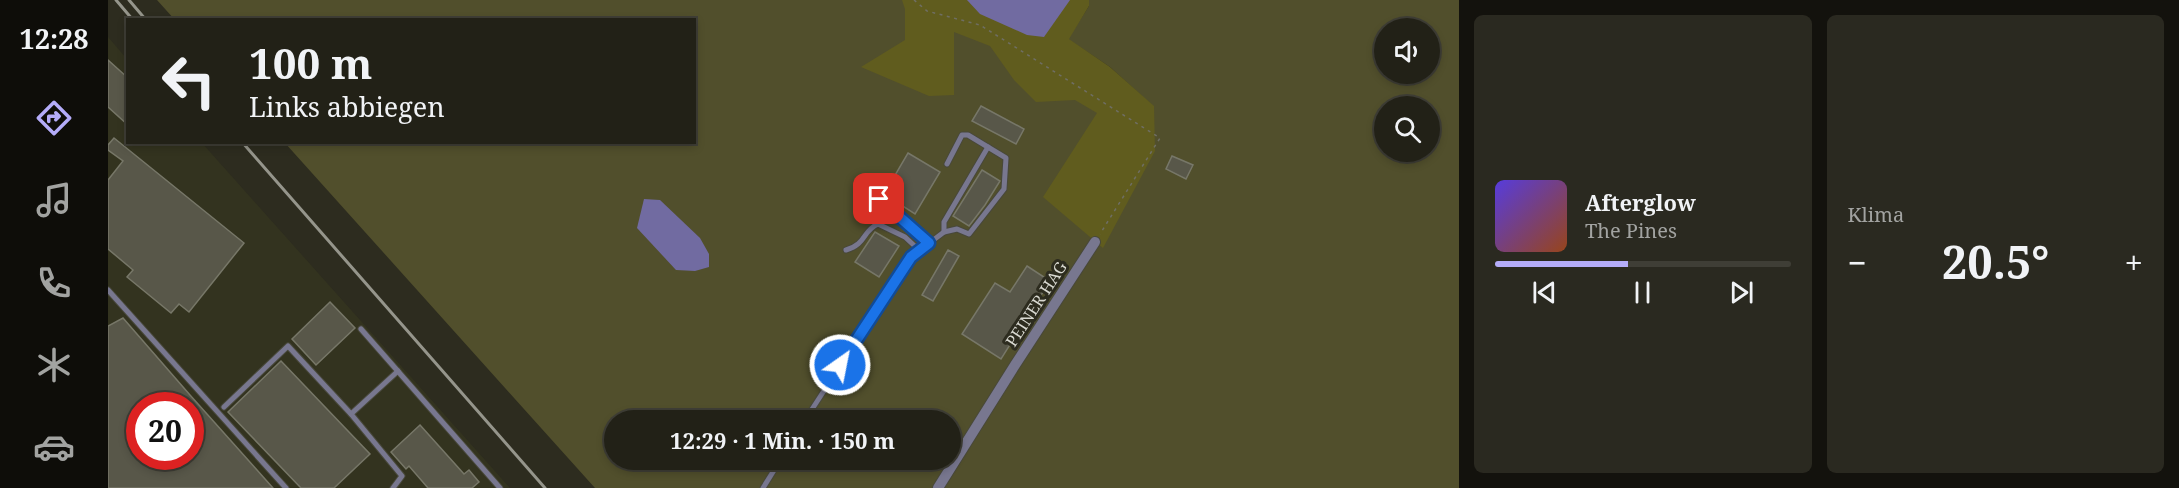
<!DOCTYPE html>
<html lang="de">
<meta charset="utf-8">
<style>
:root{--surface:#222117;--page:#2a2920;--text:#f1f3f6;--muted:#a2a3a1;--line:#3f3e36;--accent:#b4acf9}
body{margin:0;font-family:"Noto Serif",serif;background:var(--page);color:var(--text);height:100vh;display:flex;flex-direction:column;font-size:22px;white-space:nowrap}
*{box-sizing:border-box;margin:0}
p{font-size:20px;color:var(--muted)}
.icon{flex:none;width:33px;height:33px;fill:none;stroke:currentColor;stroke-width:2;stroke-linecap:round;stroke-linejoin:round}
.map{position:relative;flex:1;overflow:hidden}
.details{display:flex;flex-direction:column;gap:15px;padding:15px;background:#13120d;width:720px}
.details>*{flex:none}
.guide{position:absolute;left:18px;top:18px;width:570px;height:126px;border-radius:0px;box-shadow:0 3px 9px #0003,0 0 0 2px var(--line);background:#222117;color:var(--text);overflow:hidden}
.controls{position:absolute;left:1266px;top:18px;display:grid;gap:12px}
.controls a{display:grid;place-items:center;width:66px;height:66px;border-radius:50%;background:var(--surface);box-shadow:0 3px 9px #0003,0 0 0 2px var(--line);font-size:30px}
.speed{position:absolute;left:18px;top:392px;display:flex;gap:12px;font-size:30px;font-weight:700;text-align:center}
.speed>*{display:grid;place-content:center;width:78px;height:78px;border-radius:50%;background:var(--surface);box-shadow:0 3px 9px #0003,0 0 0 2px var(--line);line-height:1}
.speed .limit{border:9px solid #d22;background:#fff;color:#111}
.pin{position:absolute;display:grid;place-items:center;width:51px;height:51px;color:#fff;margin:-26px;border-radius:12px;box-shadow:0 3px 9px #0006}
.me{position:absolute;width:66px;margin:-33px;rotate:33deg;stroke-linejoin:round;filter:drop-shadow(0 0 4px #0008)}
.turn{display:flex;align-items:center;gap:21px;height:126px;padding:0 24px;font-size:27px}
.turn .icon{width:78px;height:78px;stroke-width:2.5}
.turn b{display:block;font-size:42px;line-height:51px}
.big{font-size:45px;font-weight:700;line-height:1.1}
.details .widget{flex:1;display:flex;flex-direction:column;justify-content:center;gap:9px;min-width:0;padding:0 21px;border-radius:9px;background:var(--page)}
.song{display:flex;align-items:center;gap:18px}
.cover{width:72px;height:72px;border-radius:9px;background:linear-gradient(135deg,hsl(250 70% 55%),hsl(20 70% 35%))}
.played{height:6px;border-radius:3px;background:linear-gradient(90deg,var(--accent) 45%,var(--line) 45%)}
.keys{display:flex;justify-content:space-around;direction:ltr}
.heat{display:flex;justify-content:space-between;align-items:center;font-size:33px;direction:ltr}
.details .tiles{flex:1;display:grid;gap:15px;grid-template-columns:repeat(2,1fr)}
.trip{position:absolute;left:496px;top:410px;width:357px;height:60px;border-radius:30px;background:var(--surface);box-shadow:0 3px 9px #0003,0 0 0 2px var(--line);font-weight:700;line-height:60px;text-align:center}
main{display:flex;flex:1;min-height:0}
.dock{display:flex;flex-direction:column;width:108px;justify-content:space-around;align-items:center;background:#0e0d09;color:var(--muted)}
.dock .icon{width:42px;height:42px}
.dock .active{color:var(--accent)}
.dock b{font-size:27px;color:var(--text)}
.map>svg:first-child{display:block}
.built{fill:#33331f;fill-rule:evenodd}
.green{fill:#514f2c;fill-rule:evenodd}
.forest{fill:#605c1e}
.water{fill:#716ba1}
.building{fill:#585749;stroke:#777768;stroke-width:1.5;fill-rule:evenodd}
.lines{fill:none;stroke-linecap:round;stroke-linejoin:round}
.lane-casing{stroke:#48483b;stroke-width:7}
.street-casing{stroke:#48483b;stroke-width:12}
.path{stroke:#6f6e63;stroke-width:1.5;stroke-dasharray:3 4.5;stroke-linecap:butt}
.lane{stroke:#78778f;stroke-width:5}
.street{stroke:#78778f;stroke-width:10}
.rail{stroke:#95958b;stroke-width:3}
.route-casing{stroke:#114b97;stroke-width:15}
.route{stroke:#1a73e8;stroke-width:10}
.labels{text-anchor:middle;stroke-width:6;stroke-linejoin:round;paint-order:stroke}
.street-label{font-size:16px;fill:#d8d8d0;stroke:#2d2c1f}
</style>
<main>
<nav class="dock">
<b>12:28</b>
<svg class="icon active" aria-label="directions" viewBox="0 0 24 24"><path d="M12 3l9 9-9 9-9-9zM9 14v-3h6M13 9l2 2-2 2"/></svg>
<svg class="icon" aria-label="music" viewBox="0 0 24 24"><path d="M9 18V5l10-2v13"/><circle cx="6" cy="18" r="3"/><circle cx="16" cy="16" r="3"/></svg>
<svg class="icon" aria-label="phone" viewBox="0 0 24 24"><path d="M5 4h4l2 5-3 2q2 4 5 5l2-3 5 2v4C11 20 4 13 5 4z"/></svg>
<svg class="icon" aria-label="climate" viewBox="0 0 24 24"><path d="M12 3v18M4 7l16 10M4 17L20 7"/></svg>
<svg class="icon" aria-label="car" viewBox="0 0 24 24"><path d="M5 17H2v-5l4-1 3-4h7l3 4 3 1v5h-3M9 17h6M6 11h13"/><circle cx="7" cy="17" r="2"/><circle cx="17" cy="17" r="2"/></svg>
</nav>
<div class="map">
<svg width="1351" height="488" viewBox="0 0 1351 488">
<rect width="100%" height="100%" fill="#2d2c1f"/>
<path class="built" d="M0,37L19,59L20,142L94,143L402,488H0ZM32,405H82V456H32Z"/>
<path class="green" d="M49,0H830L1045,106L1002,67L960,39L981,6V0H1351V488H487L177,143L586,142V20H67ZM1276,28H1322V74H1276ZM1276,106H1322V152H1276ZM507,420H843V459H507Z"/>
<polygon class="forest" points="794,0 981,0 981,6 961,39 1002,67 1046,106 1047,151 995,248 935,197 989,113 967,100 928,102 906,80 882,46 846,32 846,95 821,96 753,67 797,40 797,9"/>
<g class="water">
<polygon points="859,0 962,0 936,37 919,35 872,14"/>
<polygon points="536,199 552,200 592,238 601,254 601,267 587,271 568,270 529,228"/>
</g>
<g class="building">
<polygon points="0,60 20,78 20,125 0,107"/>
<polygon points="873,106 916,129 908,144 864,121"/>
<polygon points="6,138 136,243 81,312 71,304 63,313 19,277 25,270 0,249 0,180 15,161 0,150 0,145"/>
<polygon points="800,153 832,172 807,214 776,194"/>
<polygon points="1064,156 1085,165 1078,179 1058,169"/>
<polygon points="874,170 892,181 877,205 861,226 845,216"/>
<polygon points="767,232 791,246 771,277 747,262"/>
<polygon points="840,250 851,256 825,301 814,295"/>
<polygon points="919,266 942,281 893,359 854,334 887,283 902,292"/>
<polygon points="222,302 247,328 208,365 184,339"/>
<path d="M15,318L82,395L165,488H0V326ZM32,405H82V456H32Z"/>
<polygon points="173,361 262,454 226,488 193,488 120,412"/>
<polygon points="312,425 356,474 361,470 371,482 364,488 320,488 301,466 298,469 283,452"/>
</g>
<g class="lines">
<defs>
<g id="lane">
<polyline points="771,199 821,243"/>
<polyline points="770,224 780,207"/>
<polyline points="836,232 836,222 880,147"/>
<path d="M738,250C759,244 754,231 770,224L797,237L811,250"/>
<polyline points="0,290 178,488"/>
<polyline points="253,329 392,488"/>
<polyline points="116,407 180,346 243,414 294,476 285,488"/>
<polyline points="243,414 290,371"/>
<polyline points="697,420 803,257 836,232 849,229 861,234 896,189 898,158 860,135 854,135 839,164"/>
<polyline points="655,488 673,459"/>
</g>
<polyline id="street" points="830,488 907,365 987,242"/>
</defs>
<use href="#lane" class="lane-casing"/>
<use href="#street" class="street-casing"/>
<polyline class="path" points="806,0 819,11 872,25 1052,138 992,234"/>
<use href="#lane" class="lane"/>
<use href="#street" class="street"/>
<g class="rail">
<polyline points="8,0 25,20"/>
<polyline points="21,0 38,20"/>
<polyline points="134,142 437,488"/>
</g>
</g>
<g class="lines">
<defs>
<polyline id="route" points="732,365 803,257 821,243 771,199"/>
</defs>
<use href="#route" class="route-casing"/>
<use href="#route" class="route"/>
</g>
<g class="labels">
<g class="street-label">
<text transform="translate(928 304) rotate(-57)" y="6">PEINER HAG</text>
</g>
</g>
</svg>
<div class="controls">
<a><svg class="icon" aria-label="sound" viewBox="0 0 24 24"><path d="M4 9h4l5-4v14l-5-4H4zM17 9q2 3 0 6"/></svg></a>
<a><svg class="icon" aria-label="search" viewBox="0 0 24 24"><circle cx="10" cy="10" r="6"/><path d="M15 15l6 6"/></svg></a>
</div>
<div class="speed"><div class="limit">20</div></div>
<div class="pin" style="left:771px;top:199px;background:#d93025"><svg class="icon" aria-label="arrive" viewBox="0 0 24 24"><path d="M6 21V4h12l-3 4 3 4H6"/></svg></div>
<svg class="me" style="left:732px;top:365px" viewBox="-20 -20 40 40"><circle r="17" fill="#1a73e8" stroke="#fff" stroke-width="3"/><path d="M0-11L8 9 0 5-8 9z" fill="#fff"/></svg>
<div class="trip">12:29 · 1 Min. · 150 m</div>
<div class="guide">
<div class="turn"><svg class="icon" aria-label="left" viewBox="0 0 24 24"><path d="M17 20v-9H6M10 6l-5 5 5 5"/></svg><div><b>100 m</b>Links abbiegen</div></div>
</div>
</div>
<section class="details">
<div class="tiles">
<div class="widget">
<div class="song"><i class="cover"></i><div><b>Afterglow</b><p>The Pines</p></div></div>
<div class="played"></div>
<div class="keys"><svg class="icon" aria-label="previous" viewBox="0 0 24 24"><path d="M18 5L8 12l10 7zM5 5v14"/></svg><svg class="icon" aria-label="pause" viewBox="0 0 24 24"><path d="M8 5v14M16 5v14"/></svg><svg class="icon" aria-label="next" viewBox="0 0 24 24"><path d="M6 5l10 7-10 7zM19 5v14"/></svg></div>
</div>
<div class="widget"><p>Klima</p>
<div class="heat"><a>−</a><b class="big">20.5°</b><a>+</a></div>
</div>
</div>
</section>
</main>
